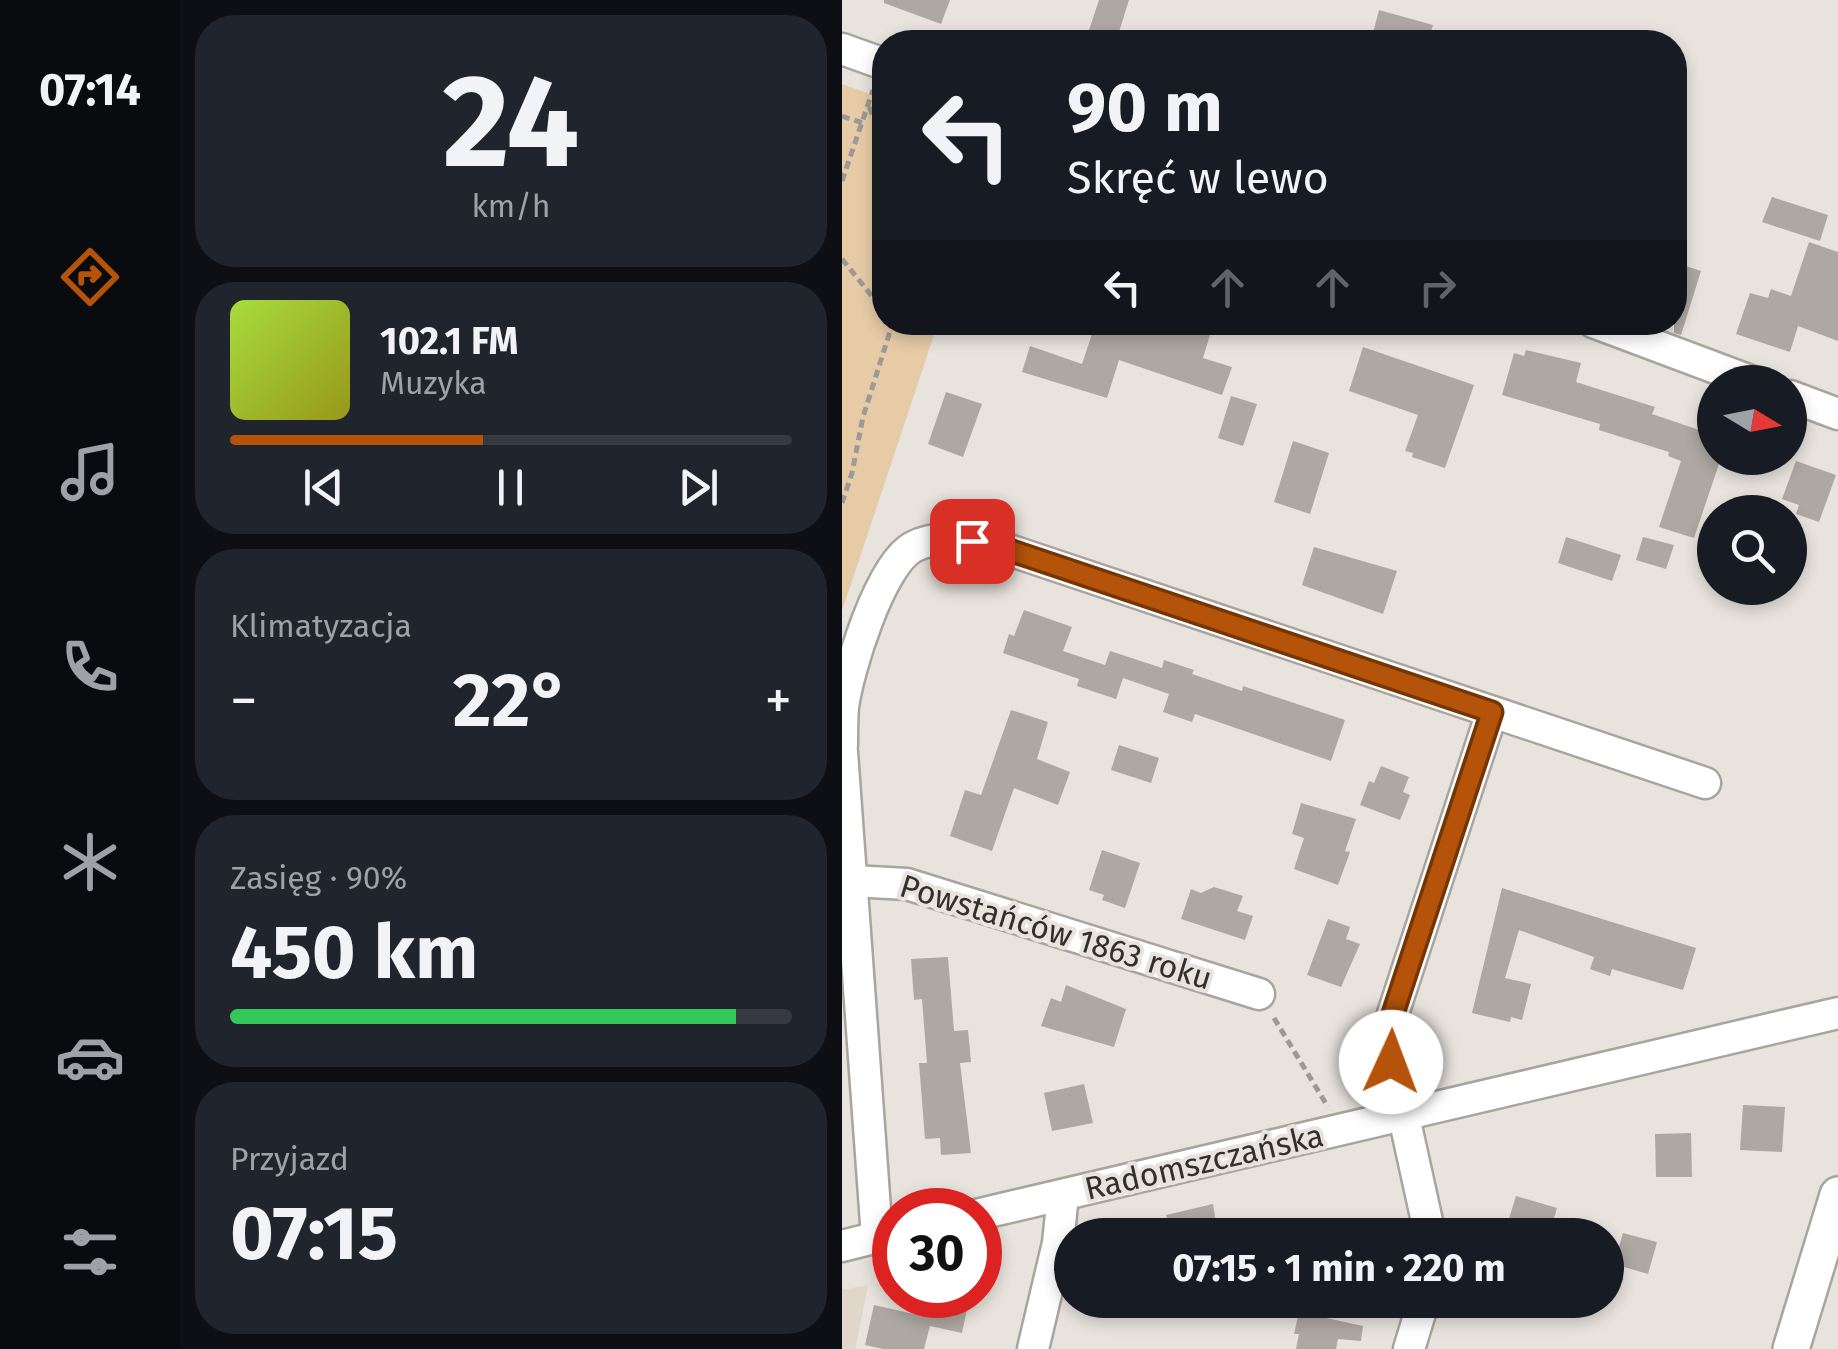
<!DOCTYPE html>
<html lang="pl">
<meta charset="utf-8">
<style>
:root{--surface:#171b24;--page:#20242c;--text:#f1f3f6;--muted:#9ea1a6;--line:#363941;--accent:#b45309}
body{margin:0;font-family:"Fira Sans",sans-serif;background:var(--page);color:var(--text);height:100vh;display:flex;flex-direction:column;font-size:38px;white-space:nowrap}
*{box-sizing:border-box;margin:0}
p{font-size:32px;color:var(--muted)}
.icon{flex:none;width:55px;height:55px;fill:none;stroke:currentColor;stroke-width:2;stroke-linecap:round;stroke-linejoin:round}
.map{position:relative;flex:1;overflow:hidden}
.panel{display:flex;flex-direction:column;gap:15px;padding:15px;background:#0d0f14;width:662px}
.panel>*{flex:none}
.banner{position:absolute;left:30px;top:30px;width:815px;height:305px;border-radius:40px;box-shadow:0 5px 15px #0003;background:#171b24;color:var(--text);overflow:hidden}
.needle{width:65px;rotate:100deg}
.fabs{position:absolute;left:855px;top:365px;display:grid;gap:20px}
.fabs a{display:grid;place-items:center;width:110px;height:110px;border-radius:50%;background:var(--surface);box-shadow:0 5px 15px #0003;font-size:50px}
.speed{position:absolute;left:30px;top:1188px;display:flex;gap:20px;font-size:50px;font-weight:700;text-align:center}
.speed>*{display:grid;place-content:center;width:130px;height:130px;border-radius:50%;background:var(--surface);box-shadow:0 5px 15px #0003;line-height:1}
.speed .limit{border:15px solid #d22;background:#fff;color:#111}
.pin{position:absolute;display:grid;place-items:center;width:85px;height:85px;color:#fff;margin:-42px;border-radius:20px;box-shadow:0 5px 15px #0006}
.me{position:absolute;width:110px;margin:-55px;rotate:2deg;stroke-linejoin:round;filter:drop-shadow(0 0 8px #0008)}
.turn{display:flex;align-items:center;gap:35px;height:210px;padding:0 30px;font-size:45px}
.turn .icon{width:130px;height:130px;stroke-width:2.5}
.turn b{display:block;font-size:70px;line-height:85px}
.lanes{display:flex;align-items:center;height:95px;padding:0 30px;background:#0003;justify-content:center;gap:50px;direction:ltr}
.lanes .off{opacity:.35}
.big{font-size:75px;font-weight:700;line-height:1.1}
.panel .widget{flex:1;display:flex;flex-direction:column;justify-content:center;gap:15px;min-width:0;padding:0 35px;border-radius:40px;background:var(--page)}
.panel .dial{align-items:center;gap:0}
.dial b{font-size:130px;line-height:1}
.song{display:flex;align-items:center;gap:30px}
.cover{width:120px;height:120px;border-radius:15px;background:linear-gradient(135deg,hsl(80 70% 55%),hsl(60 70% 35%))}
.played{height:10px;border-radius:5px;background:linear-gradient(90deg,var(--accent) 45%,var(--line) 45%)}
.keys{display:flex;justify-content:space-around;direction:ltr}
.heat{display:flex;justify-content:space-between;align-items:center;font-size:55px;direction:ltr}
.charge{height:15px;border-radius:8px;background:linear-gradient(90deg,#34c759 90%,var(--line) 0)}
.trip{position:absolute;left:212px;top:1218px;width:570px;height:100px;border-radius:50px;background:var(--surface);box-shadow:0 5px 15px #0003;font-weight:700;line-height:100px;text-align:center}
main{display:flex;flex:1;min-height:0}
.tab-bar{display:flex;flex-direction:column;width:180px;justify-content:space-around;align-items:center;background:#090b0e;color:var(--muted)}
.tab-bar .icon{width:70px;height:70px}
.tab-bar .active{color:var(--accent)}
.tab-bar b{font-size:45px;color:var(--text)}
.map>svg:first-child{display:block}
.built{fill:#e0d6c9}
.green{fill:#e7cba6}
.building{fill:#ada8a1}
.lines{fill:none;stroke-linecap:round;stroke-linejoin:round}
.minor-casing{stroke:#a9a49e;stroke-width:35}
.tertiary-casing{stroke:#a9a49e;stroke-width:40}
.path{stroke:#9d9994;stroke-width:5;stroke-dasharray:8 5;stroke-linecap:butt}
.minor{stroke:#fff;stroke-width:30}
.tertiary{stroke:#fff;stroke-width:35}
.route-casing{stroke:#753606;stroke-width:25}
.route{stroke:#b45309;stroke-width:18}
.labels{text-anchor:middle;stroke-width:8;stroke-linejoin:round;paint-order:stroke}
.street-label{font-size:32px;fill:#32302d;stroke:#e8e3dd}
</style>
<main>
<nav class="tab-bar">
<b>07:14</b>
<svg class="icon active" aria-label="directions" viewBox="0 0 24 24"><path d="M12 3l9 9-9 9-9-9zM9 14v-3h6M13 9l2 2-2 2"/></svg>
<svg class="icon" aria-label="music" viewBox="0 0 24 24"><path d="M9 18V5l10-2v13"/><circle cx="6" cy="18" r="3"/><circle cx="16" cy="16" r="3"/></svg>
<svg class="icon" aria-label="phone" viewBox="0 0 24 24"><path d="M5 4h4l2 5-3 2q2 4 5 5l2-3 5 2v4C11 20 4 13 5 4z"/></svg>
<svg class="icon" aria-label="climate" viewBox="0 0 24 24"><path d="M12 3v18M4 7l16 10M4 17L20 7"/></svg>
<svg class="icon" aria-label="car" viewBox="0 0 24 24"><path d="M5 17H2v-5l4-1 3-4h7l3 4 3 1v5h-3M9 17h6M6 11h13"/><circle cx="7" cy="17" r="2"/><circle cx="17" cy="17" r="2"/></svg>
<svg class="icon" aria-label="filters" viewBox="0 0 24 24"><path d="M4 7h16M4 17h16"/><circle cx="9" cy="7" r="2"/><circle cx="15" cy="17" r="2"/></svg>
</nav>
<section class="panel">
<div class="widget dial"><b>24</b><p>km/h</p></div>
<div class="widget">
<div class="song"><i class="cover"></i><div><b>102.1 FM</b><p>Muzyka</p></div></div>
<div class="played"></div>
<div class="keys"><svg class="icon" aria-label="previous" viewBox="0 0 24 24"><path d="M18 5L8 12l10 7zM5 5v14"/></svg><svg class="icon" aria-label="pause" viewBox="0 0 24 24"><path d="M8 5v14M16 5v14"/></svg><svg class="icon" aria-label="next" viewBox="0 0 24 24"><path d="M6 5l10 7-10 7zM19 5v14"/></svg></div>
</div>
<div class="widget"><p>Klimatyzacja</p>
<div class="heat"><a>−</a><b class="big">22°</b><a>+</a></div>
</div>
<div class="widget"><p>Zasięg · 90%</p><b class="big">450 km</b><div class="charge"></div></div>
<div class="widget"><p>Przyjazd</p><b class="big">07:15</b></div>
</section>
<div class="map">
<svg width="996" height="1349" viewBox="0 0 996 1349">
<rect width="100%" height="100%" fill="#e8e3dd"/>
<polygon class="built" points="26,1285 13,1349 0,1349 0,1290"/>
<polygon class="green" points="0,84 42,99 42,322 96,323 0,611"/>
<g class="building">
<polygon points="42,0 108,0 99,24 42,3"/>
<polygon points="257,0 287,0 276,35 268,33 265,42 243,42"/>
<polygon points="537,10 591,25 586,42 549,42 530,37"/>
<polygon points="930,197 986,215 978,241 920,222"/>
<polygon points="967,242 996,252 996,341 956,326 948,352 894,334 908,293 926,298 929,289 949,296"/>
<polygon points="832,262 859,271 839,335 832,333"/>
<polygon points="254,322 372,322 361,358 390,367 380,395 277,360 265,398 180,372 188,346 240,364"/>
<polygon points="521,347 632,385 603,468 570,457 571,453 563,451 576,415 507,391"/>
<polygon points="684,350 739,363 734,382 813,407 810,414 872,435 872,458 879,458 852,538 817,527 839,461 826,456 827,452 757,430 758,424 660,395 672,353 682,356"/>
<polygon points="104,392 140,404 121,457 86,444"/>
<polygon points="389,396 415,404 401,446 376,438"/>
<polygon points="451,441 487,453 468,514 432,502"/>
<polygon points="954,461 994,475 977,522 954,514 957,505 940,499"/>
<polygon points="724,537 779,555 770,581 716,563"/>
<polygon points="801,537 832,545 824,569 794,560"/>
<polygon points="472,547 555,571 541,614 460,585"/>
<polygon points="182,610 230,627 221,651 263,665 268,651 320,668 322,660 352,670 350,674 400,691 401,686 503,720 489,761 353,714 350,722 321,712 327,694 281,678 274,699 235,686 237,679 161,653 167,634 172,636"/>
<polygon points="169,710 206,722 195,759 228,772 216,805 172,788 150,851 108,836 123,790 139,795"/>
<polygon points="277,745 317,758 309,783 269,770"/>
<polygon points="539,766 567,777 561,792 568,795 558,820 518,805 527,781 532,783"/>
<polygon points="459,803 514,819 503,851 508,852 496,885 452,869 462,838 450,834"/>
<polygon points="260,850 298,863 283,908 260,900 262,895 247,890"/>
<polygon points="372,887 401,896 395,911 411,916 403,940 339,919 349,889 359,893"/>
<polygon points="660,888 854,948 841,990 770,969 768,976 748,969 752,957 677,930 663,978 689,984 680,1020 669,1017 668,1022 630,1013"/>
<polygon points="486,919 508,927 504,939 518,944 499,987 465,975"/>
<polygon points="106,957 112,1031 126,1030 129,1062 118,1063 129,1153 99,1155 98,1138 83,1139 77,1063 85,1063 80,999 72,1000 69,959"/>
<polygon points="224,985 284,1009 272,1047 199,1026 209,998 219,1002"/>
<polygon points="242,1084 251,1123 210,1131 202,1093"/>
<polygon points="901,1105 943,1107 940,1152 898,1150"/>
<polygon points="849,1133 850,1177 814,1177 813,1134"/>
<polygon points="674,1196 715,1208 707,1235 662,1235"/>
<polygon points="371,1204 376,1235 329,1235 324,1215"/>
<polygon points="781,1233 815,1242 806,1274 772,1264"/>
<polygon points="90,1295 128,1295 120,1333 88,1326 82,1349 41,1349 23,1345 32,1305 85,1317"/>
<polygon points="457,1312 521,1326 519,1341 496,1339 494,1349 454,1349 457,1334 452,1334"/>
</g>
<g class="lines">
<defs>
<g id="minor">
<polyline points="0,49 42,64"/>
<polyline points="751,322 911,382"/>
<polyline points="948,396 996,414"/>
<path d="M0,745C0,732 0,719 1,707C6,670 38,565 71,547C98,532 133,542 161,548L863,783"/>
<polyline points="0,752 35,1237"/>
<polyline points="10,881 65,884 417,994"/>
<polyline points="138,1214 996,1013"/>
<polyline points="588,1235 544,1035 650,712"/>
<polyline points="0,1246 52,1233"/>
<polyline points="191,1349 216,1243 221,1195"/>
<polyline points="567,1349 582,1300"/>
</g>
<polyline id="tertiary" points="949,1349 996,1195"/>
</defs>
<use href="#minor" class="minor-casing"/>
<use href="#tertiary" class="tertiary-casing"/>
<g class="path">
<polyline points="27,107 42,141"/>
<polyline points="0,116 21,123"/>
<polyline points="0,181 31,90"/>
<polyline points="42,250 39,262 42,274"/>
<polyline points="0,259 42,311"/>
<polyline points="0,503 10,473 21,417 51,322"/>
<polyline points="432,1018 486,1107"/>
</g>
<use href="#minor" class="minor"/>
<use href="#tertiary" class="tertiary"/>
</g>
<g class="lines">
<defs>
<polyline id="route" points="130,541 161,548 650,712 544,1035 549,1062"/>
</defs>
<use href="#route" class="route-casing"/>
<use href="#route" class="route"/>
</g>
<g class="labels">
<g class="street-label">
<text transform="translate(214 932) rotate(17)" y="11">Powstańców 1863 roku</text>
<text transform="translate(362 1162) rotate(-13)" y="11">Radomszczańska</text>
</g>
</g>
</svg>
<div class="fabs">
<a><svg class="needle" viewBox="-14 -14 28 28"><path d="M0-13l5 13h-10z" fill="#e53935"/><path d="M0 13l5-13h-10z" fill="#9ea1a6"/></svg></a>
<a><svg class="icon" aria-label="search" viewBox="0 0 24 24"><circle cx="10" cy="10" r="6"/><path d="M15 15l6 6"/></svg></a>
</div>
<div class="speed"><div class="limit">30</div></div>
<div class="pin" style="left:130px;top:541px;background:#d93025"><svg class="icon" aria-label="arrive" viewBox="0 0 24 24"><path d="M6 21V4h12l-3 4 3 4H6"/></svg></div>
<svg class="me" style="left:549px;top:1062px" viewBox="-20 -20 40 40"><circle r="19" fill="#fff"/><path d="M0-13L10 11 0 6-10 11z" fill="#b45309"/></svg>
<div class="trip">07:15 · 1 min · 220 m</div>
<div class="banner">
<div class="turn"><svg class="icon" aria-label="left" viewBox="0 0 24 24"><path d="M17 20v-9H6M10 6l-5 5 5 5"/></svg><div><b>90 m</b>Skręć w lewo</div></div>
<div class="lanes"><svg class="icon" aria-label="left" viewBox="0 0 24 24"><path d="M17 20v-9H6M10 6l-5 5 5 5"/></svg><svg class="icon off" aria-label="ahead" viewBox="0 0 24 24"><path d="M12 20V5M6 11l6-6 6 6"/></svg><svg class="icon off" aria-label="ahead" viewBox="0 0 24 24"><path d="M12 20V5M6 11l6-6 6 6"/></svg><svg class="icon off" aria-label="right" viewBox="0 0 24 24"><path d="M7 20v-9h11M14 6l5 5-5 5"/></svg></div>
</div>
</div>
</main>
